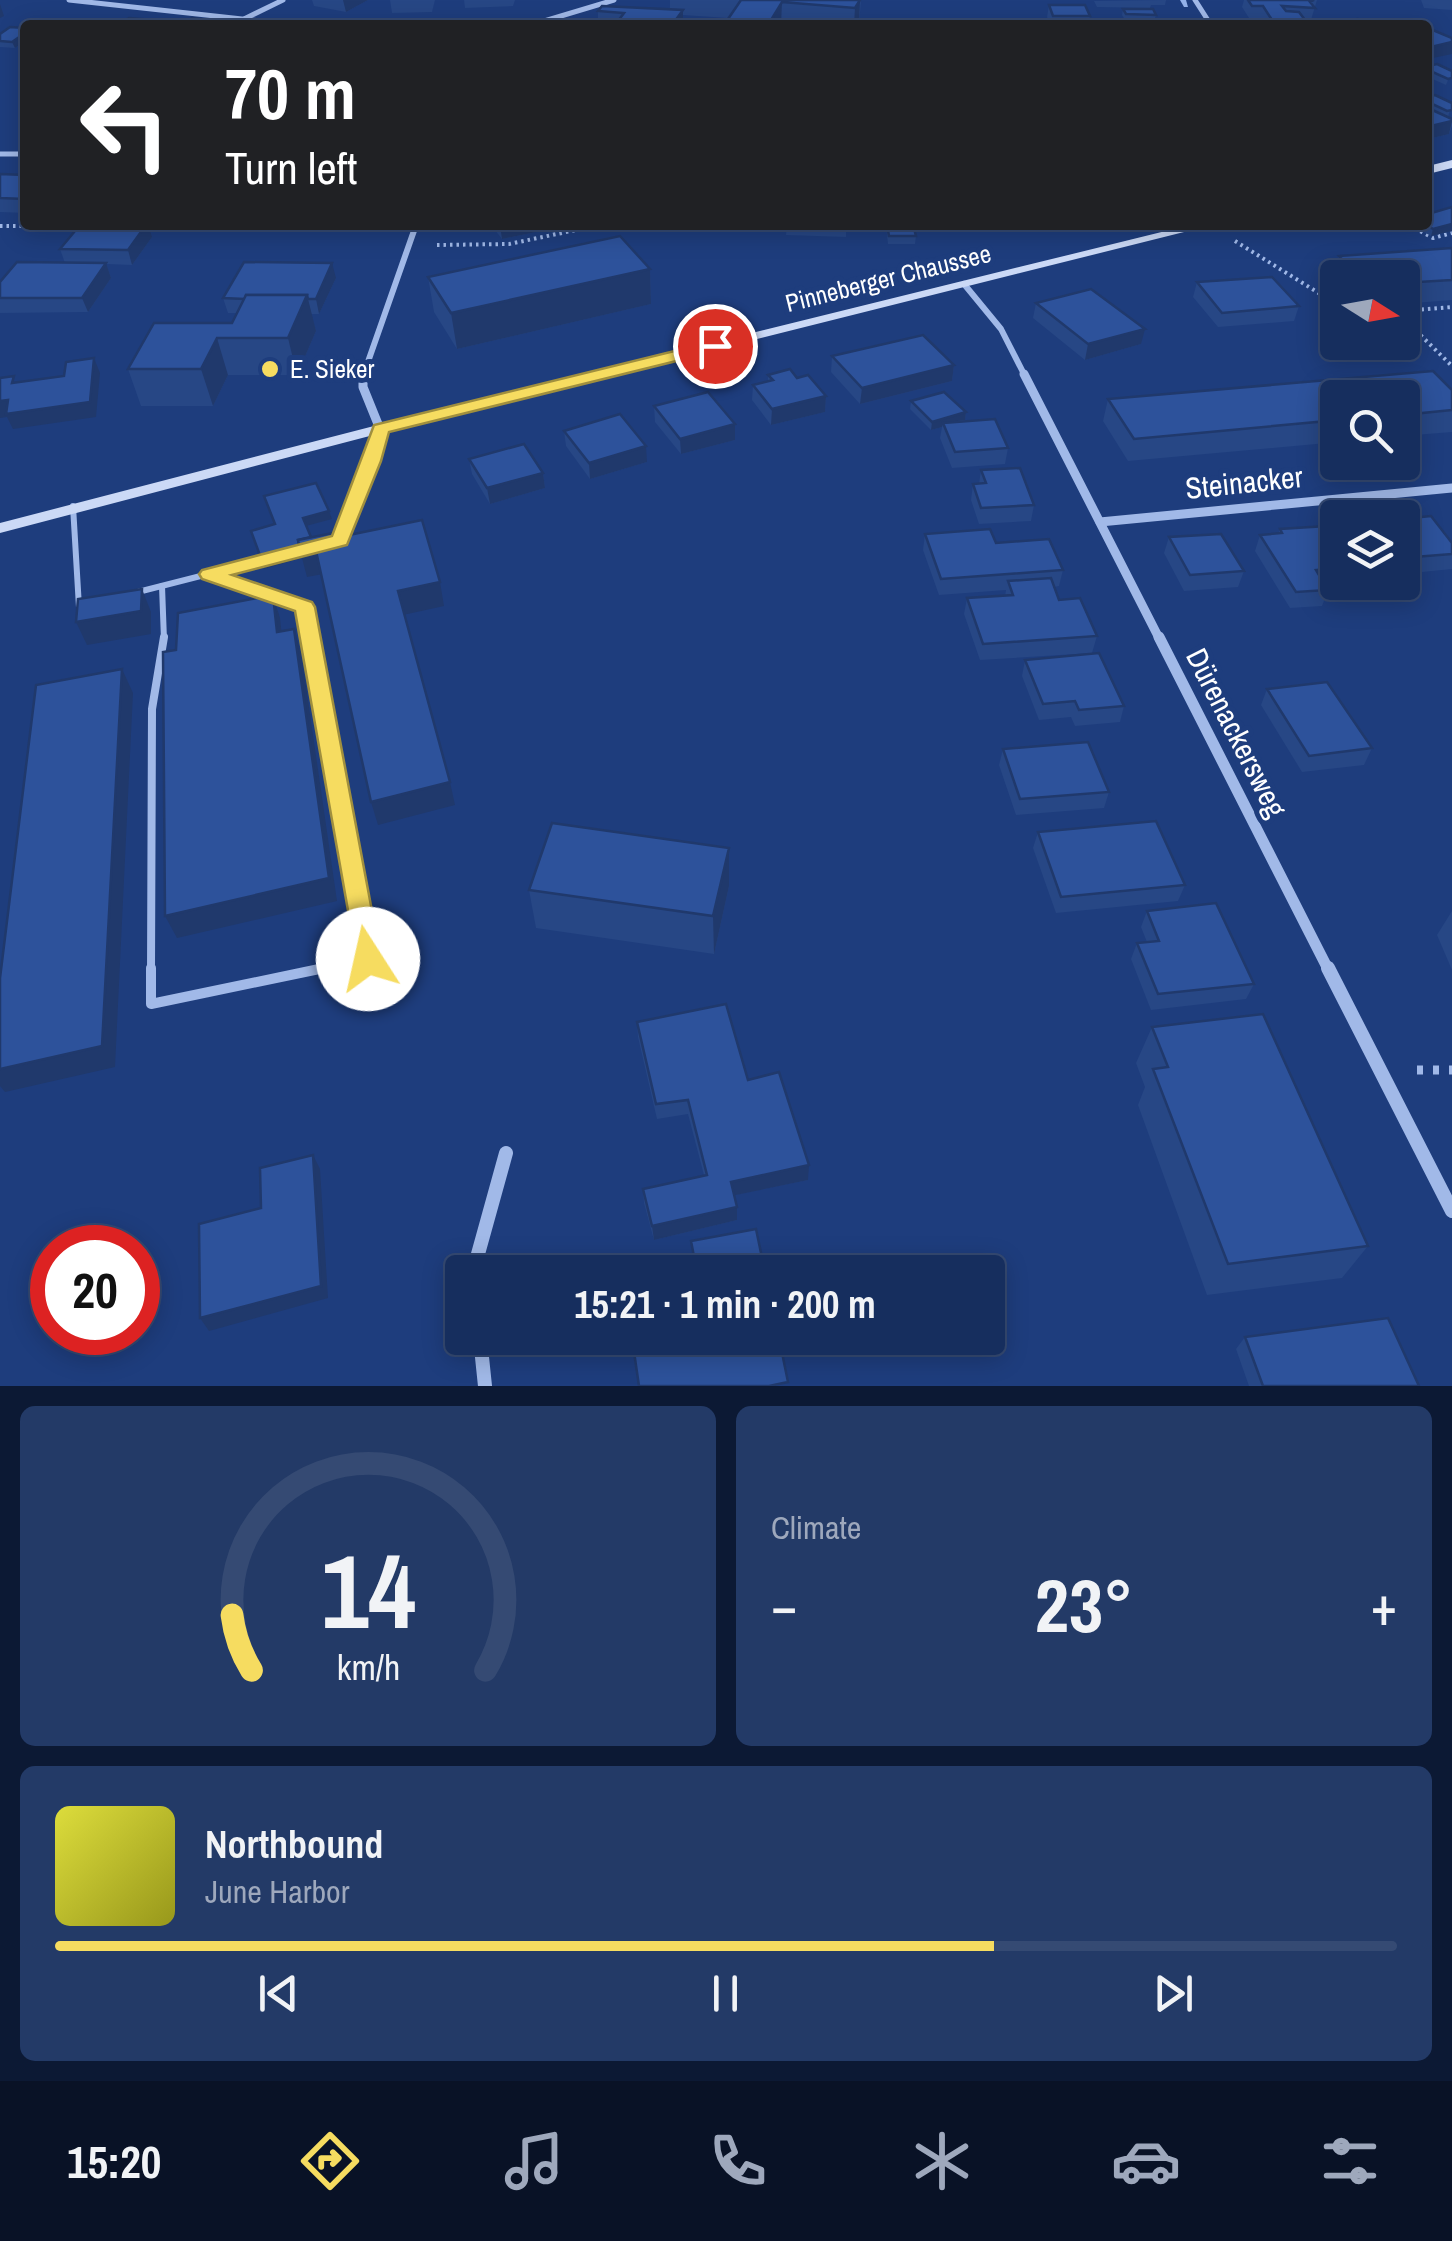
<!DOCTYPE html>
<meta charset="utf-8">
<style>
:root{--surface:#162e5e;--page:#233a67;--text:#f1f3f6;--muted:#9ea8bc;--line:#354a73;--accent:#f6dc60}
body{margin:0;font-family:"Archivo Narrow",sans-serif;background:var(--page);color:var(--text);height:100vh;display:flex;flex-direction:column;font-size:38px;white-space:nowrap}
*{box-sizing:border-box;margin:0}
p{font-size:32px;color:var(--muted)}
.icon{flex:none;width:55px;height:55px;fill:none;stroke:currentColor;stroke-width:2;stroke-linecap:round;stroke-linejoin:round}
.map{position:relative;height:1386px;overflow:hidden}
.sheet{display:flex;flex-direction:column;gap:20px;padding:20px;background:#0c1934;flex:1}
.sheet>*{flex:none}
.banner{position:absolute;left:20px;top:20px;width:1412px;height:210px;border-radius:10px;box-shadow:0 5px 25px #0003,0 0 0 2px var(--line);background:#202124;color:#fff;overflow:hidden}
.needle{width:65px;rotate:101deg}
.tools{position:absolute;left:1320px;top:260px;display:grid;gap:20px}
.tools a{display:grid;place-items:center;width:100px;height:100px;border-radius:10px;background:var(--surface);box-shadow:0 5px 25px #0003,0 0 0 2px var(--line);font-size:50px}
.speed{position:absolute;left:30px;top:1225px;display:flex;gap:20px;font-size:50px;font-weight:700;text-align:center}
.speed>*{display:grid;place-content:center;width:130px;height:130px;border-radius:50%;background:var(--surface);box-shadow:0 5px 25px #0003,0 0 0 2px var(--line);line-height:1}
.speed .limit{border:15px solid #d22;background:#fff;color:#111}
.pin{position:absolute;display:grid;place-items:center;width:85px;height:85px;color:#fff;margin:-42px;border:5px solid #fff;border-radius:50%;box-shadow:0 2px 10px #0007}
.me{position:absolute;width:110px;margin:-55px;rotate:350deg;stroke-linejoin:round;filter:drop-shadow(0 0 8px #0008)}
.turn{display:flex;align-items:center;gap:35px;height:210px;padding:0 40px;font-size:45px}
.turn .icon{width:130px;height:130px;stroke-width:2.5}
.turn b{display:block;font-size:70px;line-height:85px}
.big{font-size:75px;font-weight:800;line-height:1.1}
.sheet .card{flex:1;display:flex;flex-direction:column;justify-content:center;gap:15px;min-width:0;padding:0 35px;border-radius:15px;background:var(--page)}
.sheet .dial{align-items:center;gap:0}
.dial svg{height:260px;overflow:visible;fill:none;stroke:var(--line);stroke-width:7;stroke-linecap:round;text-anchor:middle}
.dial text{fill:var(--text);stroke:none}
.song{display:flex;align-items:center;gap:30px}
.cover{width:120px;height:120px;border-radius:15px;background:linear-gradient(135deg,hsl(60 70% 55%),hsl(60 70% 35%))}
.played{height:10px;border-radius:5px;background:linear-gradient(90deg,var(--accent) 70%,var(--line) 70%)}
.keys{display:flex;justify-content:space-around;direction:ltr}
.heat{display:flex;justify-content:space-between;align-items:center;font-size:55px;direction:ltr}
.sheet .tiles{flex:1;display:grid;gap:20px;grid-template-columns:1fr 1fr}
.card:last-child{grid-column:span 2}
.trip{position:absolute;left:445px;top:1255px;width:560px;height:100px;border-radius:10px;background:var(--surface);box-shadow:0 5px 25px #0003,0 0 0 2px var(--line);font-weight:800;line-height:100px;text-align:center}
.menu{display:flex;height:160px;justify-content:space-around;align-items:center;background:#091226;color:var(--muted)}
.menu .icon{width:70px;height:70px}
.menu .on{color:var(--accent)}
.menu b{font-size:45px;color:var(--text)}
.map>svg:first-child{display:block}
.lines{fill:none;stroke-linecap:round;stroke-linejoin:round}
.stream{fill:#94b2e9;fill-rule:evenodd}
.path-far1{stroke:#a1b9e8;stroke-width:4;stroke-dasharray:2.5 4;stroke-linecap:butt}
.path{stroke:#a1b9e8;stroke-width:9;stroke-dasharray:6 10;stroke-linecap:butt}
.service-far2{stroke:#a1b9e8;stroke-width:6}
.service-far1{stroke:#a1b9e8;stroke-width:8}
.service{stroke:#a1b9e8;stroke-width:10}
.minor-far4{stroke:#a1b9e8;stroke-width:5}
.minor-far3{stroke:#a1b9e8;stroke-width:6}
.minor-far2{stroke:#a1b9e8;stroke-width:9}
.minor-far1{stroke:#a1b9e8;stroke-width:11}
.minor{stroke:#a1b9e8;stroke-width:14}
.secondary{fill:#cbd9f6;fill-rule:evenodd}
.wall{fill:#274785}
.shaded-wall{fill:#20396c}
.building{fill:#2d529b;stroke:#20396c;stroke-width:2.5}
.route{fill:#f6dc60;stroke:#a08f3e;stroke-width:2.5}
.poi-dot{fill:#f6dc60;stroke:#1e3d7d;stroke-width:4}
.labels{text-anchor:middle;stroke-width:10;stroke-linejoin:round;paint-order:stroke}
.far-street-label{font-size:25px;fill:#fff;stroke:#1e3d7d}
.far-poi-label{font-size:25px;fill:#fff;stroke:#1e3d7d;text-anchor:start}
.street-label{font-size:30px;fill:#fff;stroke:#1e3d7d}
</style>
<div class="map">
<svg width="1452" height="1386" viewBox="0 0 1452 1386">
<rect width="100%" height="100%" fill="#1e3d7d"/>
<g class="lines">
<polygon class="stream" points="1180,0 1186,0 1188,7 1184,7"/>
<g class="path-far1">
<polyline points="1409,225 1433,238 1452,233"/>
<polyline points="0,226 53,226"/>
<polyline points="1235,241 1338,305"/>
<polyline points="437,245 509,244 600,225"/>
<polyline points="1402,311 1452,307"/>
<polyline points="1402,317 1452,366"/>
</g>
<polyline class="path" points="1417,1070 1452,1070"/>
<g class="service-far2">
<polyline points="73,506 79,607"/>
<polyline points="341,538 380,429"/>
<polyline points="209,574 304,607 310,640"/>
<polyline points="162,586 164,640"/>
<polyline points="134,593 271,558"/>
</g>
<g class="service-far1">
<polyline points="309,637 368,959 312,971"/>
<polyline points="151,971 152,709 164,637"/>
</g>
<polyline class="service" points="151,968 151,1004 324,968"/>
<g class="minor-far4">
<polyline points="69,0 296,25"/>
<polyline points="1195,0 1211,25"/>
<polyline points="244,19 283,0"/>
<polyline points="531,25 614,0"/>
<polyline points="0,154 25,154"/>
</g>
<g class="minor-far3">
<polyline points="964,284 1001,329 1025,376"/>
<polyline points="363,376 416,225"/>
</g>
<g class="minor-far2">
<polyline points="363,374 363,387 380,429"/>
<polyline points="1024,374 1160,640"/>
<polyline points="1100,522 1452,488"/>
</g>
<polyline class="minor-far1" points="1159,637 1329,971"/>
<g class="minor">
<polyline points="1328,968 1452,1211"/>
<polyline points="473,1272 506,1153"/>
<polyline points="480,1338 485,1386"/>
</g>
<g class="secondary">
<polygon points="1452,160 1452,168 1428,174 1428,166"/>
<polygon points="1190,225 1212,225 385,432 0,533 0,523 374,426"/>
</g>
</g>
<g class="wall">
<polygon points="312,0 368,0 346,12 314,6"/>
<polygon points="390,0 435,0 432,12 392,13"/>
<polygon points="464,0 515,0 513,6 465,8"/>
<polygon points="670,0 861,0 859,25 726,25 728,18 683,15 683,25 598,25 598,11 670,9"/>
<polygon points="1166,0 1165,5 1151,5 1150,8 1097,7 1094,1"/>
<polygon points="1244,0 1317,0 1311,20 1304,20 1303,25 1264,25 1259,18 1249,18 1242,7"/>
<polygon points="1421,0 1452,0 1452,10 1424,8"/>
<polygon points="1049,5 1090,16 1088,25 1050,25 1047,17"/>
<polygon points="1123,9 1156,15 1154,21 1125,20 1122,15"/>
<polygon points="25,28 25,41 15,48 0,47 0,34"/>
<polygon points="1428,66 1452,71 1446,85 1428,77"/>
<polygon points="1428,97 1452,103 1448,117 1452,119 1452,126 1449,134 1428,139"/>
<polygon points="0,174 25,175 25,213 0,212"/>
<polygon points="1452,207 1452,231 1431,236 1411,225 1428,225"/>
<polygon points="491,225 570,225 502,239"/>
<polygon points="787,225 872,225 872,227 846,226 846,237 786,235"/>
<polygon points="886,225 916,236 915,244 888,244"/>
<polygon points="152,237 132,265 106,264 111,278 88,312 0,313 0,282 65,263 60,249"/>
<polygon points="1452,248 1452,300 1402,304 1402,278 1338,278 1338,283 1332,277 1339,256"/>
<polygon points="650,269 651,304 457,349 434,312 428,277"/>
<polygon points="336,278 319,314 311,314 316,331 297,375 228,375 213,406 141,406 128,369 232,323 237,313 228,313 223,298"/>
<polygon points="1197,282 1299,306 1294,321 1218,327 1193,297"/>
<polygon points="1036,303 1141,344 1085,360 1033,318"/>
<polygon points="832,356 954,365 952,381 860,404 831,372"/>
<polygon points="768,375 797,378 826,396 825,412 771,425 752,400 753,385 768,381"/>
<polygon points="1452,390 1452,432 1402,436 1402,398 1338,398 1338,442 1128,461 1103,421 1108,399"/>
<polygon points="911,401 966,412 965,420 1008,448 1005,464 952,468 940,438 942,427 931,430 910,409"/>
<polygon points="654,406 735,440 681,454 655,422"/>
<polygon points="564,431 647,462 590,479 566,446"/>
<polygon points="469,459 543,473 545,488 490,504 472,474"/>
<polygon points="981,470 1034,505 1031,521 979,524 971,500 973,484 979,484"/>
<polygon points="1402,519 1452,543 1452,569 1402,574"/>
<polygon points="1280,529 1338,541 1338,582 1349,583 1325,584 1328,590 1322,606 1290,608 1255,551 1260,535 1278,534"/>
<polygon points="925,534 996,543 1063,570 1059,586 1054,587 1059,600 1097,636 1092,653 980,660 964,614 967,598 1005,596 1006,590 939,595 923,550"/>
<polygon points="1169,537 1244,571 1238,587 1184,591 1164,553"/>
<polygon points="1025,660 1124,706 1120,722 1075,726 1071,717 1039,720 1022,676"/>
<polygon points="1267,689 1372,748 1364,765 1302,772 1261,705"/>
<polygon points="1003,749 1109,792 1104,808 1016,815 999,765"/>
<polygon points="1038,832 1185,885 1178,901 1056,913 1033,848"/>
<polygon points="729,848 729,886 714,954 536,928 529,890"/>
<polygon points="1147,911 1254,984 1246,999 1151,1010 1131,959 1137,943 1147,942 1141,927"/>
<polygon points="1452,911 1452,970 1437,935"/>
<polygon points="637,1022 748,1080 808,1180 734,1195 737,1207 737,1220 654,1240 644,1203 643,1189 704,1175 688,1114 657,1119 638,1037"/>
<polygon points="1152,1027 1368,1246 1342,1278 1207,1295 1138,1105 1145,1087 1136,1063"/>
<polygon points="1245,1337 1419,1386 1249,1386 1236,1349"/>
</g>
<g class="shaded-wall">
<polygon points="343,0 368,0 346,12"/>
<polygon points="860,0 859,25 854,25 855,8"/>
<polygon points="782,2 781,25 768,25"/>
<polygon points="0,4 4,16 0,18"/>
<polygon points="683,10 683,25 672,25"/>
<polygon points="25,33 25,41 15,48 12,42"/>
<polygon points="1452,42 1452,54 1428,59 1431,47"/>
<polygon points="1452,121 1449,134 1428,139 1431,126"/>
<polygon points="1452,224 1452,231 1431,236 1433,229"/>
<polygon points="146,225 148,225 152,237 132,265 128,250"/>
<polygon points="500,225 570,225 502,239"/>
<polygon points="106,263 111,278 88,312 82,298"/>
<polygon points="332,263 336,278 319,314 316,299"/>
<polygon points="650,269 651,304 457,349 451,313"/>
<polygon points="307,295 316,331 297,375 288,338"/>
<polygon points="1145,329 1141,344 1085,360 1088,344"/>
<polygon points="217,338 228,375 213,406 201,369"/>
<polygon points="94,358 100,373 96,417 13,429 7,417 0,418 0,401 8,400 14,413"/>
<polygon points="954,365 952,381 860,404 862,388"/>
<polygon points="826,396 825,412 771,425 772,409"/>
<polygon points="966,412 965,420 943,423 942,427 931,430 932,422"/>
<polygon points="735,424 735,440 681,454 680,439"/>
<polygon points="646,446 647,462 590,479 589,463"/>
<polygon points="543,473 545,488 490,504 487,488"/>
<polygon points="329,511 332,519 306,526 303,518"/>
<polygon points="315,546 323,574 307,577 302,558 264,569 262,561"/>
<polygon points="440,582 444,606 403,615 398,591"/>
<polygon points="142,589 151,612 151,634 87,645 76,622"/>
<polygon points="273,595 280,618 284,655 277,632"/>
<polygon points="294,629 301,652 337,901 177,938 165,916"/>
<polygon points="122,669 133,693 115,1067 5,1092 0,1086 0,1069"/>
<polygon points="450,782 455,805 378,825 371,802"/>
<polygon points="729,848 729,886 714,954 713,916"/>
<polygon points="313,1155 320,1169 328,1298 209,1331 200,1318"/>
<polygon points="809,1165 808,1180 731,1196 731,1182"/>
<polygon points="737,1207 737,1220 654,1240 652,1226"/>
</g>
<g class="building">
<polygon points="741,0 860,0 855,8 782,2 768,25 726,22"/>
<polygon points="1248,0 1314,0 1310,2 1315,8 1282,6 1286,11 1299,12 1305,20 1272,20 1263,6 1252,6"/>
<polygon points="1049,5 1085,5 1090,16 1053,16"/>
<polygon points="602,6 683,10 672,25 615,25 624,13 598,11"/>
<polygon points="1123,9 1153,9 1156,15 1126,14"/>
<polygon points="129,18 164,21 157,25 117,25"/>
<polygon points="192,18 223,22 218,25 182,25"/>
<polygon points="1358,19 1365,24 1344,25 1338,21"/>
<polygon points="62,20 107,20 99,25 54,25"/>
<polygon points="956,22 1045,23 1046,25 956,25"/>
<polygon points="10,27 25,28 25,33 12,42 0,41 0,34"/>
<polygon points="1428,28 1452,38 1452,42 1431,47 1428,45"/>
<polygon points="1437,64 1452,71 1452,78 1448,79 1428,70 1428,66"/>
<polygon points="1435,95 1452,103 1452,110 1447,111 1428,102 1428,97"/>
<polygon points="1428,108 1452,119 1452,121 1431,126 1428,125"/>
<polygon points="0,174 25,175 25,199 0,198"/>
<polygon points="1452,207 1452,224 1433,229 1427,225 1428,214"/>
<polygon points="80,225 146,225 128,250 60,249"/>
<polygon points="887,225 913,225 916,236 889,236"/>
<polygon points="620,236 650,269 451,313 428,277"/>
<polygon points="1452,248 1452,280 1402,283 1402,278 1360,278 1339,256"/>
<polygon points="17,262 106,263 82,298 0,298 0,282"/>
<polygon points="244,262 332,263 316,299 308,299 307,295 246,295 245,299 223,298"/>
<polygon points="1272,277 1299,306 1222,313 1197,282"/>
<polygon points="1091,289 1145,329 1088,344 1036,303"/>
<polygon points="246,295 307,295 288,338 217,338 201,369 128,369 154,323 232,323"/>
<polygon points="923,335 954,365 862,388 832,356"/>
<polygon points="94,358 90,402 6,414 8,400 0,401 0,378 14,376 12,383 64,376 66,362"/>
<polygon points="790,369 797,378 808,375 826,396 772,409 753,385 773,380 768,375"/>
<polygon points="1433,371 1452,390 1452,410 1402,415 1402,398 1338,398 1338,420 1134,439 1108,399"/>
<polygon points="708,392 735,424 680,439 654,406"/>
<polygon points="944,392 966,412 932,422 911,401"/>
<polygon points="620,414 646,446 589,463 564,431"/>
<polygon points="995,419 1008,448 955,452 943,423"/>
<polygon points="524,444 543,473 487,488 469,459"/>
<polygon points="1020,468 1034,505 981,508 973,484 986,483 981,470"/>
<polygon points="316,483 329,511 303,518 311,537 298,540 300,550 262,561 251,531 275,524 264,496"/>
<polygon points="1431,516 1452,543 1452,554 1402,558 1402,519"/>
<polygon points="422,520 440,582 398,591 450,782 371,802 316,551 301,554 298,540 348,530 349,535"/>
<polygon points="1327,526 1338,541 1338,568 1316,570 1328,590 1296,592 1260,535 1282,533 1280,529"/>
<polygon points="990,529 996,543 1049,539 1063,570 941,579 925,534"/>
<polygon points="1221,534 1244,571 1190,575 1169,537"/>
<polygon points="1051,578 1059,600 1080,598 1097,636 983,644 967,598 1013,595 1008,581"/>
<polygon points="142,589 141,611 76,622 78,599"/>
<polygon points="273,595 277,632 294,629 329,878 165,916 163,652 176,650 178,613"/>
<polygon points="1099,653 1124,706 1079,710 1075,701 1043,704 1025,660"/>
<polygon points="122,669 102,1046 0,1069 0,978 36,685"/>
<polygon points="1327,682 1372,748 1309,756 1267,689"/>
<polygon points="1088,742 1109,792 1020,799 1003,749"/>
<polygon points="1156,821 1185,885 1061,897 1038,832"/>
<polygon points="552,823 729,848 713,916 529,890"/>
<polygon points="1216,903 1254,984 1158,994 1137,943 1159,941 1147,911"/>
<polygon points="726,1004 748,1080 779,1072 809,1165 731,1182 737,1207 652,1226 643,1189 707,1175 688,1100 656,1104 637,1022"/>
<polygon points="1263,1014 1368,1246 1228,1264 1153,1069 1168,1067 1152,1027"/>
<polygon points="313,1155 321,1286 200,1318 199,1224 261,1208 260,1168"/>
<polygon points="756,1229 765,1272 697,1272 691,1241"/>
<polygon points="1388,1318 1419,1386 1263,1386 1245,1337"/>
<polygon points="632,1338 779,1338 788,1382 769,1386 639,1386"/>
</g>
<polygon class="route" points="715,341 721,343 721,350 389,432 381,461 347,545 232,575 312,602 315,607 381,959 377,967 368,971 358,967 295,611 202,579 199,574 202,570 332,536 374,425"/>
<circle class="poi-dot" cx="270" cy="369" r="10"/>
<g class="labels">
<g class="far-street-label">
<text transform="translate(888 278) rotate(-14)" y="9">Pinneberger Chaussee</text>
</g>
<g class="far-poi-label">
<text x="290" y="378">E. Sieker</text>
</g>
<g class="street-label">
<text transform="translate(1244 483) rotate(-6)" y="10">Steinacker</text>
<text transform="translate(1236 733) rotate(63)" y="10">Dürenackersweg</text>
</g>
</g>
</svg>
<div class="tools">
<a><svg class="needle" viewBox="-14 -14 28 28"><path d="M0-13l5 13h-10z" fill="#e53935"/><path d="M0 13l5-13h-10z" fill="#9ea8bc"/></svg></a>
<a><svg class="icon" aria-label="search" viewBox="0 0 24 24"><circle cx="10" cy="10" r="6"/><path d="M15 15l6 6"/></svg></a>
<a><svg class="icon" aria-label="layers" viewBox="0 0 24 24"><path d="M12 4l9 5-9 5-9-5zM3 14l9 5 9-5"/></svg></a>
</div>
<div class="speed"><div class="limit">20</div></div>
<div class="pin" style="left:715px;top:346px;background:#d93025"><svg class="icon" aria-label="arrive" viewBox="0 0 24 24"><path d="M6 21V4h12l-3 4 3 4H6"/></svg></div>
<svg class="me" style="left:368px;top:959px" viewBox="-20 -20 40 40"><circle r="19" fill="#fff"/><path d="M0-13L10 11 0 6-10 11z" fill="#f6dc60"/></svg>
<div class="trip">15:21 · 1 min · 200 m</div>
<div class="banner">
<div class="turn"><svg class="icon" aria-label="left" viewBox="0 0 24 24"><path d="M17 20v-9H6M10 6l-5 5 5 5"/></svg><div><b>70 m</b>Turn left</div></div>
</div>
</div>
<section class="sheet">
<div class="tiles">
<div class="card dial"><svg viewBox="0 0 100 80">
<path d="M14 69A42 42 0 1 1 86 69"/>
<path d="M14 69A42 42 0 0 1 8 52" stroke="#f6dc60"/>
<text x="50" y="56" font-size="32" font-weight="700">14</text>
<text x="50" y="72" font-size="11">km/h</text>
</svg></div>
<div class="card"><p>Climate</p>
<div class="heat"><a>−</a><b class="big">23°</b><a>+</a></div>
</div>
<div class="card">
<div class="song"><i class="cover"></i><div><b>Northbound</b><p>June Harbor</p></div></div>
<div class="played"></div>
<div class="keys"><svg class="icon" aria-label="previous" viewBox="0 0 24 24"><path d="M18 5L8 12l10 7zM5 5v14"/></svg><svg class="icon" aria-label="pause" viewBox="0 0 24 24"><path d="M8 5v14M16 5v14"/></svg><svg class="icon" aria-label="next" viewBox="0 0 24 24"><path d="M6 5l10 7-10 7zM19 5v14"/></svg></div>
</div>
</div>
</section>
<nav class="menu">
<b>15:20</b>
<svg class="icon on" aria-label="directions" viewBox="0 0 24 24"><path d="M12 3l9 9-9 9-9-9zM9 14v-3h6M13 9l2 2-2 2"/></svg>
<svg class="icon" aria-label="music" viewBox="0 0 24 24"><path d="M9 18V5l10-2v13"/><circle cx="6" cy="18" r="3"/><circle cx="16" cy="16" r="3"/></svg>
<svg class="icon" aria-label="phone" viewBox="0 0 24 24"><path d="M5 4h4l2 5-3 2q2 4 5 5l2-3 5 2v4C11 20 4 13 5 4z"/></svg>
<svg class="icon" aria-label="climate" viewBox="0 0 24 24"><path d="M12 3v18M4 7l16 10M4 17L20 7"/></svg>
<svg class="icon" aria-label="car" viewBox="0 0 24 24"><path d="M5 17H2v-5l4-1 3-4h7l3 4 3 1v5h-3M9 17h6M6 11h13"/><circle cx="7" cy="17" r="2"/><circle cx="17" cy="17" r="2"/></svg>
<svg class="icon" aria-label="filters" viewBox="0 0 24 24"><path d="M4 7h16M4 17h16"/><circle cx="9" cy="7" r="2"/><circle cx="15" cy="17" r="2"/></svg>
</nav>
